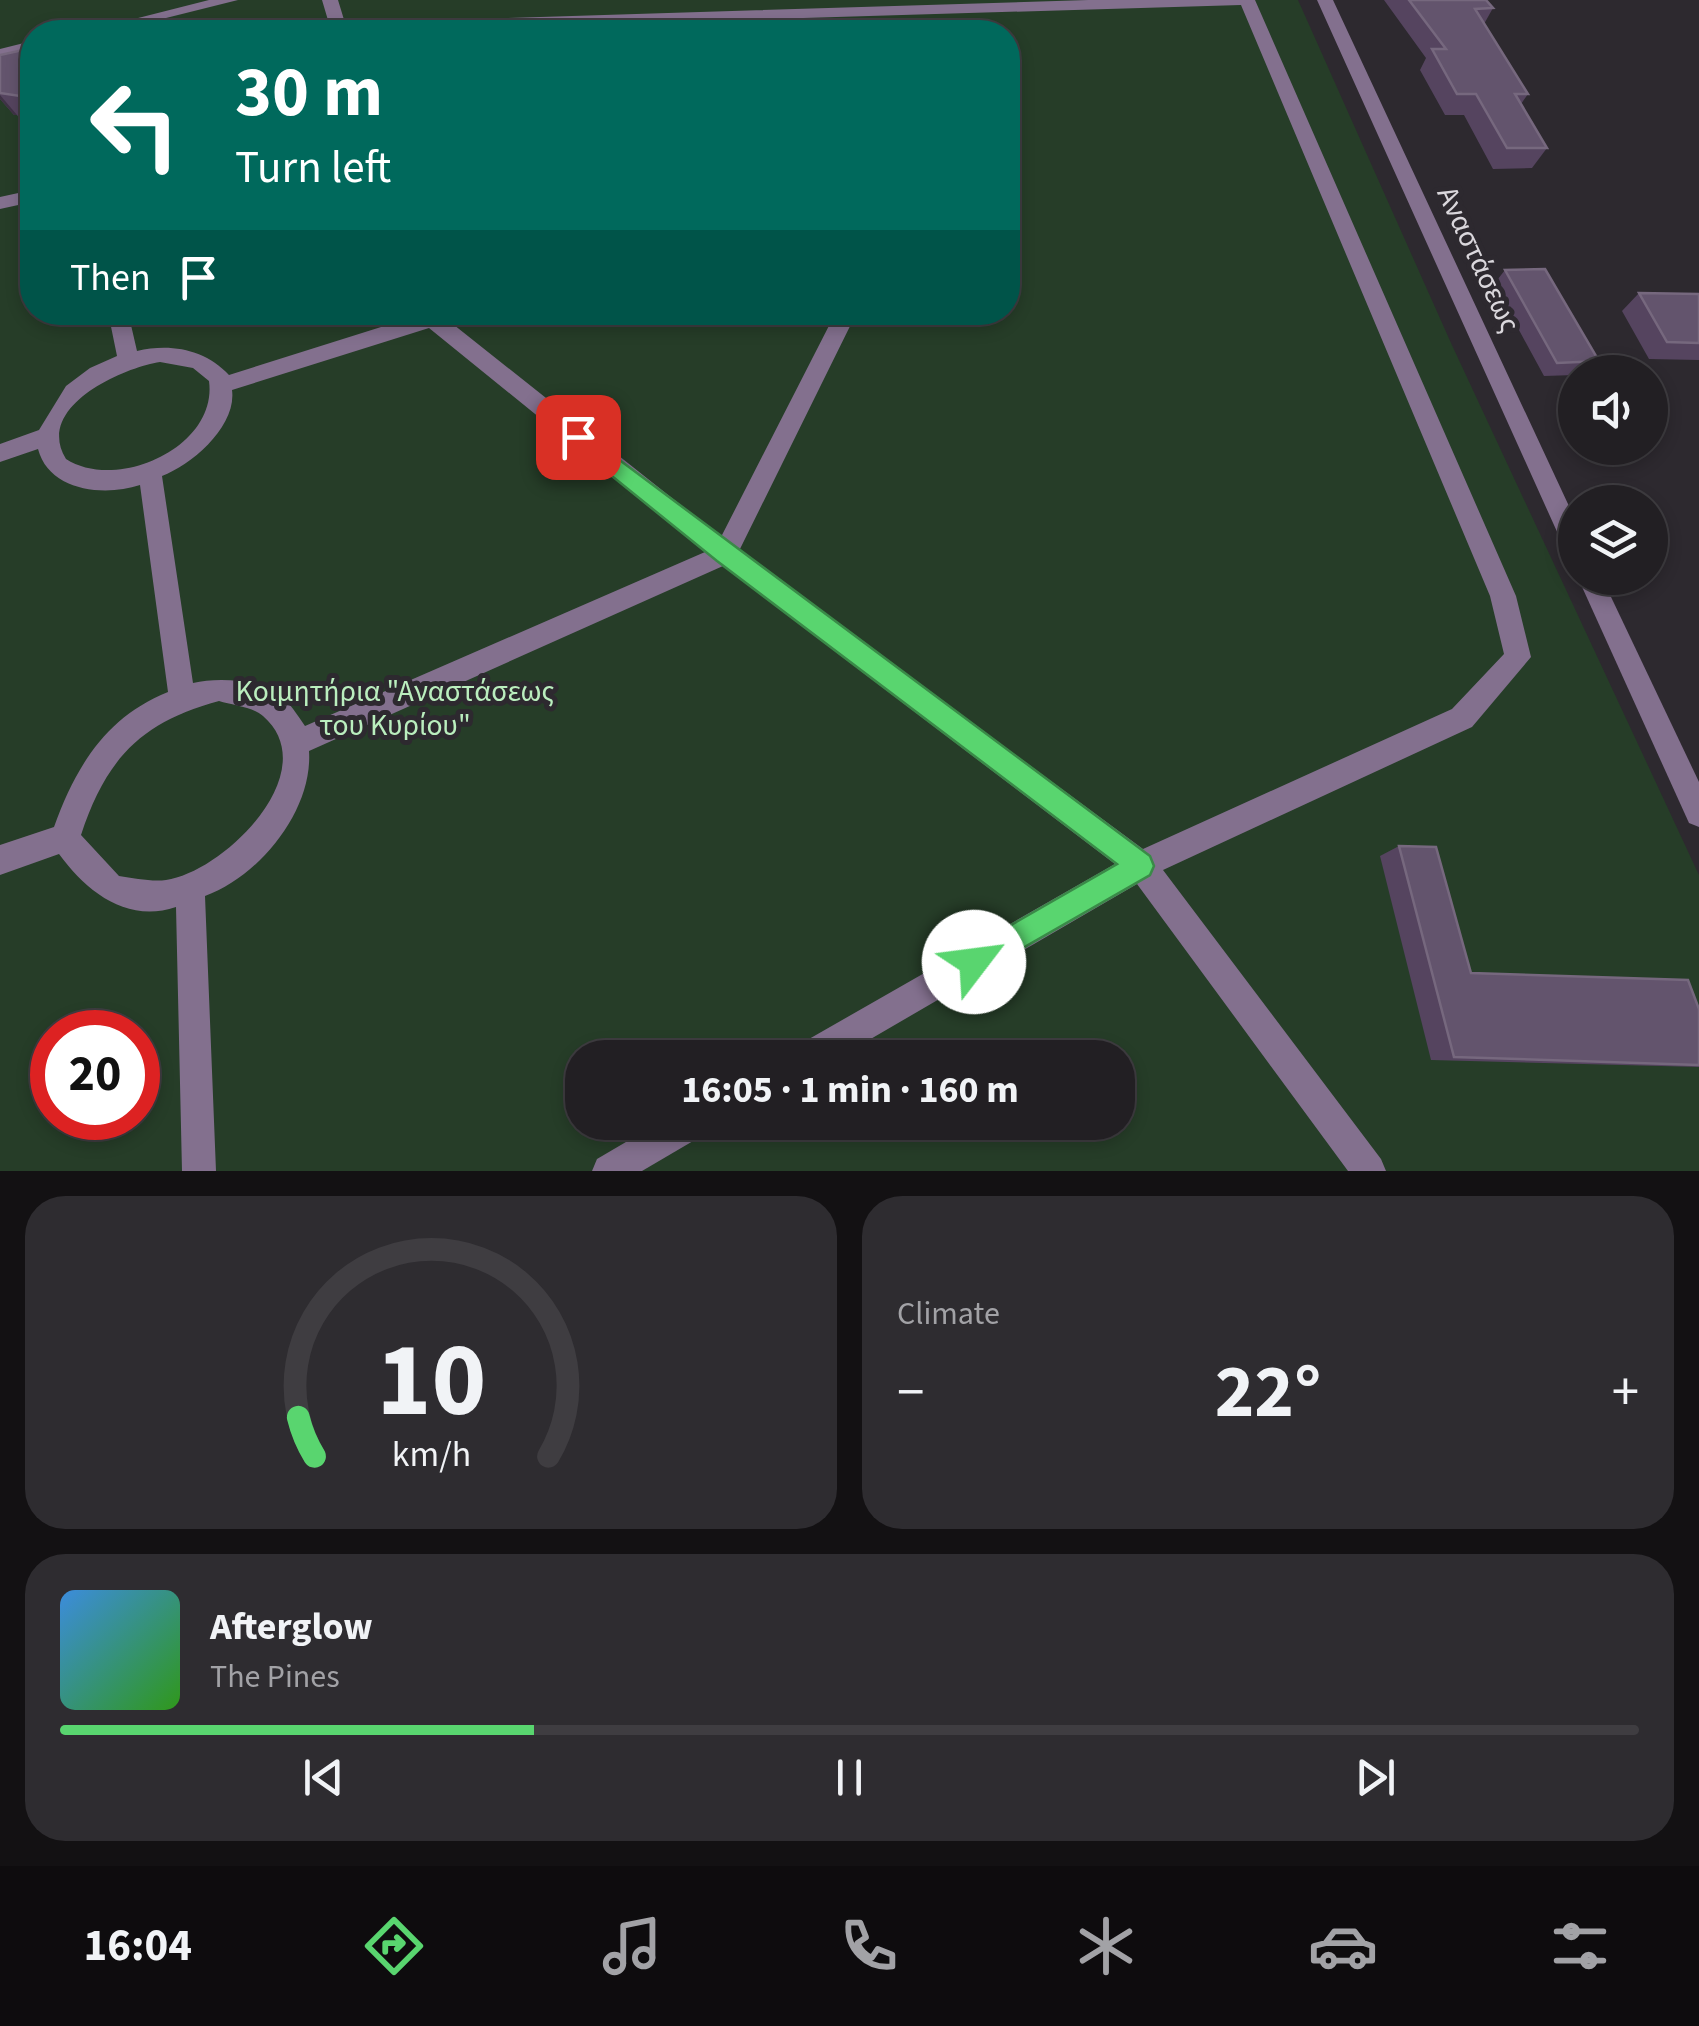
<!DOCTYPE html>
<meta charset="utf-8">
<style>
:root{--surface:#221f23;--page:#2e2c30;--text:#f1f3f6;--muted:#a2a2a6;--line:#3f3d41;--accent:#59d56f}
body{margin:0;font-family:"Source Sans 3",sans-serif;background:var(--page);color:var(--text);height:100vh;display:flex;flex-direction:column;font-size:38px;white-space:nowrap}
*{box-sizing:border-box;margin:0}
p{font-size:32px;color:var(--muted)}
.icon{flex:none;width:55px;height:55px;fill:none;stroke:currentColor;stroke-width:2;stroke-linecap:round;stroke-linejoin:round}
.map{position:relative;height:1171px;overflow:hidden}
.sheet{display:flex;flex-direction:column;gap:25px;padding:25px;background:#131113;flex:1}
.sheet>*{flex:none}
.guide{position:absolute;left:20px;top:20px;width:1000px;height:305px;border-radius:40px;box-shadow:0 5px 15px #0003,0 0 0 2px var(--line);background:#00695c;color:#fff;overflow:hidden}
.tools{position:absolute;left:1558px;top:355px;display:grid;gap:20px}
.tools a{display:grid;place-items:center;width:110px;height:110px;border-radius:50%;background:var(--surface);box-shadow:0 5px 15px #0003,0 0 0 2px var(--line);font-size:50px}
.speed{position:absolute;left:30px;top:1010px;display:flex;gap:20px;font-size:50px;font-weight:700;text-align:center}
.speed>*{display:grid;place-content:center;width:130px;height:130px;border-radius:50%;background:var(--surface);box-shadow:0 5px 15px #0003,0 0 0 2px var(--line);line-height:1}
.speed .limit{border:15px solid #d22;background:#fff;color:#111}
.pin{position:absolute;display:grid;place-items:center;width:85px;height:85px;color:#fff;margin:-42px;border-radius:20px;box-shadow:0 5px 15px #0006}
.me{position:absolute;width:110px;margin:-55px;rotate:60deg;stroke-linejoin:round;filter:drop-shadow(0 0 8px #0008)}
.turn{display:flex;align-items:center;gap:35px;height:210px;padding:0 50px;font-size:45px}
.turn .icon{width:130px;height:130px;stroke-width:2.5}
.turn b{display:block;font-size:70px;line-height:85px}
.then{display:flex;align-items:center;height:95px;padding:0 50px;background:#0003;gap:20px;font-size:38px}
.big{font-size:75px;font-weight:700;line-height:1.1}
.sheet .tile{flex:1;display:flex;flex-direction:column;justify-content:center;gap:15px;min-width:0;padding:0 35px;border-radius:40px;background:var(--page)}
.sheet .dial{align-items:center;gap:0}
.dial svg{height:260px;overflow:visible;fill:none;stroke:var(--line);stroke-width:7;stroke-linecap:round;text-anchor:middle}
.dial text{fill:var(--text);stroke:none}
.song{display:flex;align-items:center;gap:30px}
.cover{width:120px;height:120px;border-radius:15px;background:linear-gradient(135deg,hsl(210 70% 55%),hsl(110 70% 35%))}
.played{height:10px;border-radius:5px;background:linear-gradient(90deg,var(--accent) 30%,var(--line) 30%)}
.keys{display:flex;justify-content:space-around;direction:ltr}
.heat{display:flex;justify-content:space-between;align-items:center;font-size:55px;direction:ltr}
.sheet .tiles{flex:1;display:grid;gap:25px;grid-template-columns:1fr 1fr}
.tile:last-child{grid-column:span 2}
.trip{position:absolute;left:565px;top:1040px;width:570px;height:100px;border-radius:40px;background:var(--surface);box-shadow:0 5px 15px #0003,0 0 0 2px var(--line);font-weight:700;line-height:100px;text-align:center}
.tabs{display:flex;height:160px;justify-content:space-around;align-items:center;background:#0e0c0e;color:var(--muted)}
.tabs .icon{width:70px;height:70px}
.tabs .active{color:var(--accent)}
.tabs b{font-size:45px;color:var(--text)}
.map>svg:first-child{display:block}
.green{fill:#263d28;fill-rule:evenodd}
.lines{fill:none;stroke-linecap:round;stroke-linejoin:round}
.minor{fill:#83708e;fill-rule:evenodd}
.wall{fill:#55445f}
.shaded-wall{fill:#3f3346}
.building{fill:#63546d;stroke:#76687e;stroke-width:2.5}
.route{fill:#59d56f;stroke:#3a8a48;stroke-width:2.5}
.labels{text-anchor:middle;stroke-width:10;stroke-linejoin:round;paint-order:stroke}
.street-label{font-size:30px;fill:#dad7dc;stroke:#2d292f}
.park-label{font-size:30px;fill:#baeebe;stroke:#2d292f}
</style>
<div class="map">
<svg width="1699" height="1171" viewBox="0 0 1699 1171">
<rect width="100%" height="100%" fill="#2d292f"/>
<path class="green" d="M0,0H1298L1451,343L1699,875V1171H0ZM32,32H1008V312H32ZM52,1032H138V1118H52ZM582,1058H1118V1122H582Z"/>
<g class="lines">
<g class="minor">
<polygon points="209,0 238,0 110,32 83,32"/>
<path d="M322,0H338L345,23L1088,0H1255L1516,596L1531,657L1472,727L1163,870L1381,1159L1386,1171H1348L1137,884L838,1058H790L795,1047L1115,864L723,566L309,751C313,810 260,876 205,896L216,1171H182L176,907C127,924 86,891 59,854L0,875V845L54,827C76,766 106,717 168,692L140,485C104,497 49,491 38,449L0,462V444L39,430L66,386L90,368L117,356L108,312H128L137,351C170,343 205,349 229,375L416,316L414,312H447L444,317L721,537L836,312H857L739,551L1143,849L1452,709L1504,654L1490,596L1241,5L326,32L330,27ZM429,328L705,552L305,726C298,716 289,701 279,695C256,679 218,677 193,683L162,476C192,465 237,426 232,390ZM160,362L193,368L209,381C218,447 117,492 66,459C34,407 122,368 160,362ZM219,701C232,705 253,707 263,716C326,771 224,872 166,880C152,882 134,878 119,876L81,835C106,759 141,722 219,701Z"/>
<polygon points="1317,0 1333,0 1575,519 1575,555 1566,552 1563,545"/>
<polygon points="32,41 32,51 0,59 0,49"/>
<polygon points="32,190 32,202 0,209 0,197"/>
<polygon points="1578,578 1602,578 1699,782 1699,827 1689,823"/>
<polygon points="660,1122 709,1122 705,1134 642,1171 592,1171 597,1159"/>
</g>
</g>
<g class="wall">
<polygon points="1384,0 1486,0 1493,8 1484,24 1528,94 1521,104 1547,148 1532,168 1493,169 1464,115 1445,115 1420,70 1426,58"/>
<polygon points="32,48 32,122 21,121 17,115 14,115 0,99 0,55"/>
<polygon points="1505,270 1599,361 1588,372 1575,372 1575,375 1544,376 1494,284"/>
<polygon points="1639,293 1699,294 1699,360 1649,359 1622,311"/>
<polygon points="1399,846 1471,973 1699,1009 1699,1067 1431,1060 1380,856"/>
</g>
<g class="shaded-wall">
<polygon points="32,89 32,111 20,96"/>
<polygon points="0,95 17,115 14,115 0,99"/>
</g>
<g class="building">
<polygon points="1409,0 1486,0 1493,8 1475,9 1528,94 1515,94 1547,148 1507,148 1476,94 1457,94 1432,49 1446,49"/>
<polygon points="32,48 32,89 20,96 0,93 0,55"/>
<polygon points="1545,269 1599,361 1557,363 1505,270"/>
<polygon points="1639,293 1699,294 1699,343 1667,342"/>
<polygon points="1399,846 1436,847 1471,973 1688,980 1699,1009 1699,1065 1454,1057"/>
</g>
<polygon class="route" points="578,429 1150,856 1154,866 1150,875 983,971 974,976 964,971 959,962 964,952 1117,864 717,561 571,443 571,431"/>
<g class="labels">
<g class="street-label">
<text transform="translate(1479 259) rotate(65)" y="10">Αναστάσεως</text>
</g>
<g class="park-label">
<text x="395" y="701">Κοιμητήρια "Αναστάσεως<tspan x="395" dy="34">του Κυρίου"</tspan></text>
</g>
</g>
</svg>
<div class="tools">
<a><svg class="icon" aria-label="sound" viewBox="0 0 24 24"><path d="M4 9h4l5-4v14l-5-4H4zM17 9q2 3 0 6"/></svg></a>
<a><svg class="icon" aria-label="layers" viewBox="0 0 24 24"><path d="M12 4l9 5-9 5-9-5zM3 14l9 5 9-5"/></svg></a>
</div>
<div class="speed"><div class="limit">20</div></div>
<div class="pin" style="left:578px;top:437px;background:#d93025"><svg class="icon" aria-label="arrive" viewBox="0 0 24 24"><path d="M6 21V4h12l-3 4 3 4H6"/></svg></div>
<svg class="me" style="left:974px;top:962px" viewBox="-20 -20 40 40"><circle r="19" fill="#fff"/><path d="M0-13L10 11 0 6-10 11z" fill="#59d56f"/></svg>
<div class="trip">16:05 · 1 min · 160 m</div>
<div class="guide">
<div class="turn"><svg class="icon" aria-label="left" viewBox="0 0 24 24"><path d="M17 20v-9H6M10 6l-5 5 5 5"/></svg><div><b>30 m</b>Turn left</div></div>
<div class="then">Then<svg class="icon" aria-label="arrive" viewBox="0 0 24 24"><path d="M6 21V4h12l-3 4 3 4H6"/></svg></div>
</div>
</div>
<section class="sheet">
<div class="tiles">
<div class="tile dial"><svg viewBox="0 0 100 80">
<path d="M14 69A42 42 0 1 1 86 69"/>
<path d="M14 69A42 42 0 0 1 9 57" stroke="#59d56f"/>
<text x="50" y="56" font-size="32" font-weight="700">10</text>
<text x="50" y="72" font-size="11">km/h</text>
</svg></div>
<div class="tile"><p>Climate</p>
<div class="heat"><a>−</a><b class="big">22°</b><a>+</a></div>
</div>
<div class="tile">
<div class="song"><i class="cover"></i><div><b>Afterglow</b><p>The Pines</p></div></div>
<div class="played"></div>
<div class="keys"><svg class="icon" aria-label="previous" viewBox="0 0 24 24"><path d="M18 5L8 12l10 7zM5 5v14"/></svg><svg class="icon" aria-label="pause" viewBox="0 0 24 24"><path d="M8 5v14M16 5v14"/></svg><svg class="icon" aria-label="next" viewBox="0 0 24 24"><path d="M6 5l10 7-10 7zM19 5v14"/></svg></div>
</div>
</div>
</section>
<nav class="tabs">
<b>16:04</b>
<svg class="icon active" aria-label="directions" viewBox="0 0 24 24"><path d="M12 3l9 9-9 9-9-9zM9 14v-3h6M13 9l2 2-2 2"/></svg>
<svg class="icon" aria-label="music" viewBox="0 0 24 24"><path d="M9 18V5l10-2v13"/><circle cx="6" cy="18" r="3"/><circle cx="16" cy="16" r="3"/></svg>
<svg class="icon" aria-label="phone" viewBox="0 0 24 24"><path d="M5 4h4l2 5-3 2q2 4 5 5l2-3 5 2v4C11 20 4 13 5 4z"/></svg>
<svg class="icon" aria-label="climate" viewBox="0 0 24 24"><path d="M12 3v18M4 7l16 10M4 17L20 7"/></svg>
<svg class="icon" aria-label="car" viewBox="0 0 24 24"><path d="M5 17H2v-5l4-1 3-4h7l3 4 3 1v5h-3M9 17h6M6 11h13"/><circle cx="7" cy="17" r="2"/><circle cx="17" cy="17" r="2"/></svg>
<svg class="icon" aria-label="filters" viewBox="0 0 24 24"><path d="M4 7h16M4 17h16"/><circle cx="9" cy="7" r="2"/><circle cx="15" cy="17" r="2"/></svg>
</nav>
